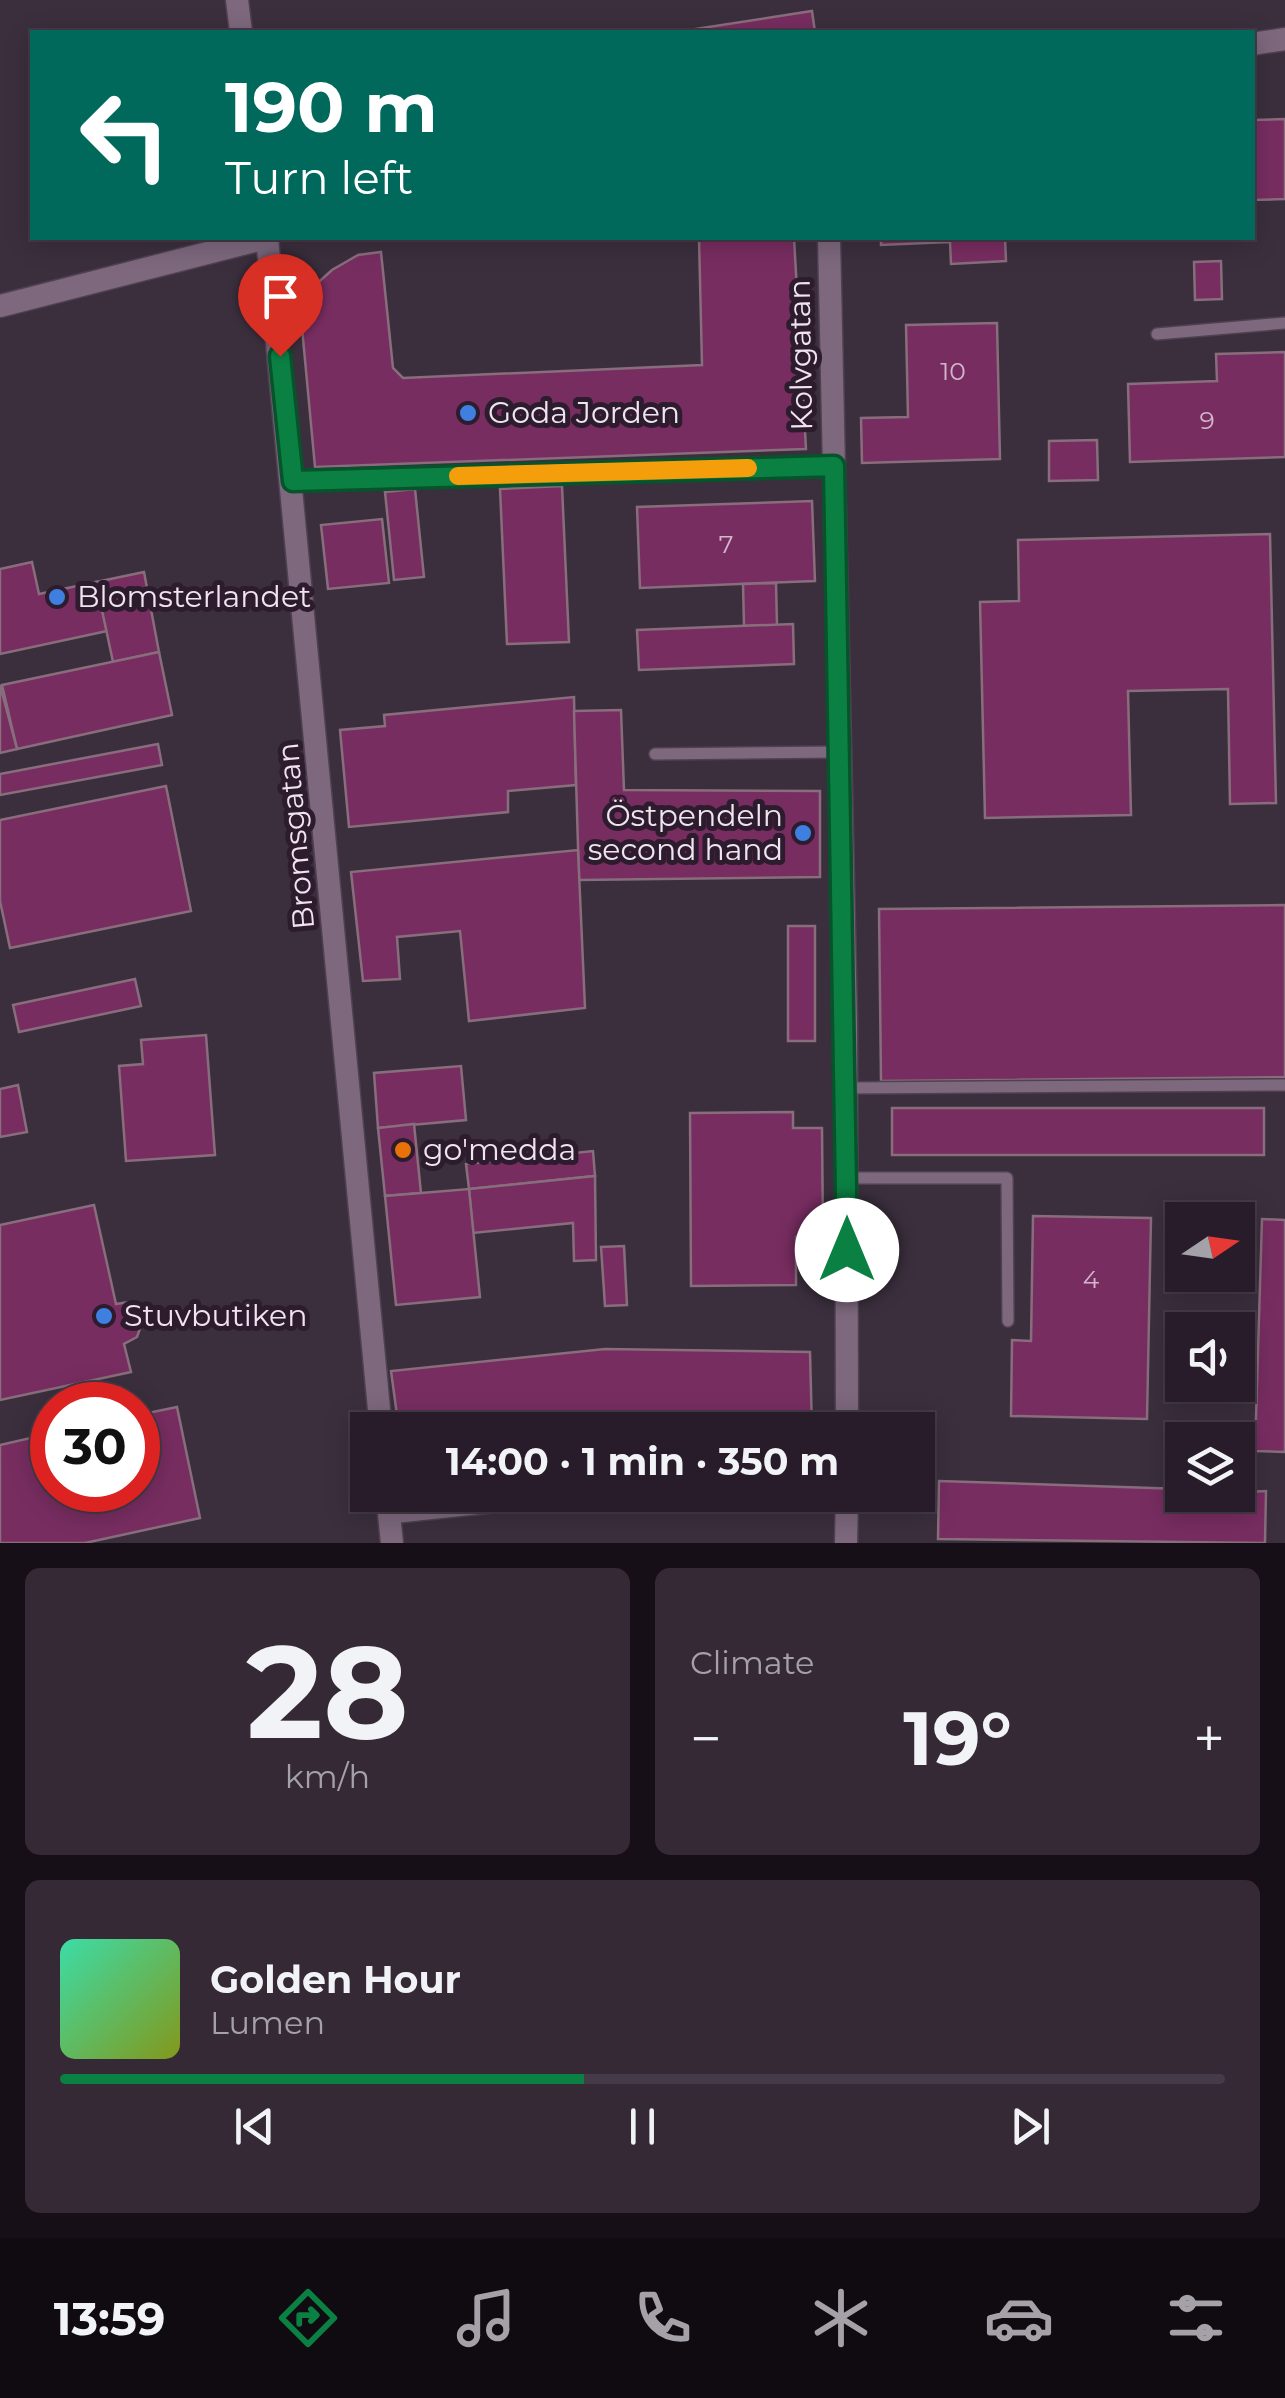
<!DOCTYPE html>
<meta charset="utf-8">
<style>
:root{--surface:#291c2a;--page:#352936;--text:#f1f3f6;--muted:#a5a1a8;--line:#453a47;--accent:#0b8043}
body{margin:0;font-family:Montserrat,sans-serif;background:var(--page);color:var(--text);height:100vh;display:flex;flex-direction:column;font-size:38px;white-space:nowrap}
*{box-sizing:border-box;margin:0}
p{font-size:32px;color:var(--muted)}
.icon{flex:none;width:55px;height:55px;fill:none;stroke:currentColor;stroke-width:2;stroke-linecap:round;stroke-linejoin:round}
.map{position:relative;height:1543px;overflow:hidden}
.details{display:flex;flex-direction:column;gap:25px;padding:25px;background:#170f17;flex:1}
.details>*{flex:none}
.hud{position:absolute;left:30px;top:30px;width:1225px;height:210px;border-radius:0px;box-shadow:0 5px 25px #0003,0 0 0 2px var(--line);background:#00695c;color:#fff;overflow:hidden}
.needle{width:65px;rotate:77deg}
.tools{position:absolute;left:1165px;top:1202px;display:grid;gap:20px}
.tools a{display:grid;place-items:center;width:90px;height:90px;border-radius:0px;background:var(--surface);box-shadow:0 5px 25px #0003,0 0 0 2px var(--line);font-size:50px}
.speed{position:absolute;left:30px;top:1382px;display:flex;gap:20px;font-size:50px;font-weight:700;text-align:center}
.speed>*{display:grid;place-content:center;width:130px;height:130px;border-radius:50%;background:var(--surface);box-shadow:0 5px 25px #0003,0 0 0 2px var(--line);line-height:1}
.speed .limit{border:15px solid #d22;background:#fff;color:#111}
.pin{position:absolute;display:grid;place-items:center;width:85px;height:85px;color:#fff;margin:-102px -42px;border-radius:50% 50% 50% 0;rotate:-45deg;box-shadow:0 0 10px #0007}
.pin .icon{rotate:45deg}
.me{position:absolute;width:110px;margin:-55px;rotate:0deg;stroke-linejoin:round;filter:drop-shadow(0 0 8px #0008)}
.turn{display:flex;align-items:center;gap:35px;height:210px;padding:0 30px;font-size:45px}
.turn .icon{width:130px;height:130px;stroke-width:2.5}
.turn b{display:block;font-size:70px;line-height:85px}
.big{font-size:75px;font-weight:700;line-height:1.1}
.details .tile{flex:1;display:flex;flex-direction:column;justify-content:center;gap:15px;min-width:0;padding:0 35px;border-radius:15px;background:var(--page)}
.details .dial{align-items:center;gap:0}
.dial b{font-size:130px;line-height:1}
.song{display:flex;align-items:center;gap:30px}
.cover{width:120px;height:120px;border-radius:15px;background:linear-gradient(135deg,hsl(160 70% 55%),hsl(70 70% 35%))}
.played{height:10px;border-radius:5px;background:linear-gradient(90deg,var(--accent) 45%,var(--line) 45%)}
.keys{display:flex;justify-content:space-around;direction:ltr}
.heat{display:flex;justify-content:space-between;align-items:center;font-size:55px;direction:ltr}
.details .tiles{flex:1;display:grid;gap:25px;grid-template-columns:1fr 1fr}
.tile:last-child{grid-column:span 2}
.trip{position:absolute;left:350px;top:1412px;width:585px;height:100px;border-radius:0px;background:var(--surface);box-shadow:0 5px 25px #0003,0 0 0 2px var(--line);font-weight:700;line-height:100px;text-align:center}
.dock{display:flex;height:160px;justify-content:space-around;align-items:center;background:#100b11;color:var(--muted)}
.dock .icon{width:70px;height:70px}
.dock .active{color:var(--accent)}
.dock b{font-size:45px;color:var(--text)}
.map>svg:first-child{display:block}
.industrial{fill:#3b2f3d;fill-rule:evenodd}
.building{fill:#782d61;stroke:#886d7d;stroke-width:2.5}
.lines{fill:none;stroke-linecap:round;stroke-linejoin:round}
.lane-casing{stroke:#504151;stroke-width:14}
.street-casing{stroke:#504151;stroke-width:25}
.lane{stroke:#7d687e;stroke-width:11}
.street{stroke:#7d687e;stroke-width:22}
.route-casing{stroke:#07532c;stroke-width:25}
.route{stroke:#0b8043;stroke-width:18}
.slow{stroke:#f59e0b;stroke-width:18}
.shop-dot{fill:#3f7fe0;stroke:#2d1c2e;stroke-width:4}
.food-dot{fill:#e8710a;stroke:#2d1c2e;stroke-width:4}
.labels{text-anchor:middle;stroke-width:10;stroke-linejoin:round;paint-order:stroke}
.number-label{font-size:25px;fill:#d1b6cc}
.street-label{font-size:30px;fill:#efe4f0;stroke:#2d1c2e}
.poi-label{font-size:30px;fill:#efe4f0;stroke:#2d1c2e;text-anchor:start}
</style>
<div class="map">
<svg width="1285" height="1543" viewBox="0 0 1285 1543">
<rect width="100%" height="100%" fill="#372538"/>
<path class="industrial" d="M0,0H1285V1543H0ZM32,32H1252V238H32ZM1182,1220H1238V1275H1182ZM1182,1330H1238V1385H1182ZM52,1405H138V1490H52ZM368,1430H918V1495H368ZM1182,1440H1238V1495H1182Z"/>
<g class="building">
<polygon points="812,11 815,32 676,32"/>
<polygon points="1285,119 1285,199 1252,200 1252,120"/>
<polygon points="699,238 794,238 806,449 315,467 301,317 312,288 332,270 358,255 381,252 393,368 403,378 702,365"/>
<polygon points="881,238 1023,238 1005,238 1006,261 951,264 950,242 881,245"/>
<polygon points="1221,261 1222,299 1195,300 1194,262"/>
<polygon points="997,323 1000,459 862,463 861,418 908,417 906,325"/>
<polygon points="1285,352 1285,457 1130,462 1128,384 1217,381 1216,354"/>
<polygon points="1097,440 1098,480 1049,481 1049,441"/>
<polygon points="562,486 569,642 507,644 500,489"/>
<polygon points="415,489 424,577 394,580 385,492"/>
<polygon points="812,501 815,581 640,588 637,507"/>
<polygon points="382,519 389,583 328,589 321,525"/>
<polygon points="1270,534 1276,803 1230,804 1228,689 1128,691 1131,815 985,818 980,602 1019,601 1018,540"/>
<polygon points="32,562 39,594 96,582 107,631 0,654 0,569"/>
<polygon points="144,572 159,652 113,662 96,582"/>
<polygon points="776,583 777,625 744,626 743,584"/>
<polygon points="793,624 794,664 639,670 637,630"/>
<polygon points="159,652 172,715 17,749 2,685"/>
<polygon points="0,685 17,749 0,753"/>
<polygon points="574,697 576,785 508,791 508,812 349,827 340,730 385,726 384,715"/>
<polygon points="621,710 624,790 820,791 820,877 579,880 574,711"/>
<polygon points="158,744 162,765 0,795 0,774"/>
<polygon points="166,786 191,911 10,948 0,901 0,820"/>
<polygon points="578,850 585,1008 469,1021 460,931 397,937 400,979 363,981 351,872"/>
<polygon points="1285,905 1285,1077 881,1081 879,909"/>
<rect x="788" y="926" width="27" height="115"/>
<polygon points="135,979 141,1006 19,1032 13,1005"/>
<polygon points="206,1035 215,1155 126,1161 119,1066 143,1064 141,1040"/>
<polygon points="461,1066 466,1120 378,1128 374,1073"/>
<polygon points="18,1085 27,1132 0,1137 0,1089"/>
<rect x="892" y="1108" width="372" height="47"/>
<polygon points="793,1112 793,1128 822,1128 823,1236 796,1237 796,1285 691,1286 690,1113"/>
<polygon points="414,1124 421,1193 385,1196 378,1128"/>
<polygon points="593,1151 595,1176 469,1189 466,1164"/>
<polygon points="595,1176 596,1260 574,1261 573,1223 473,1233 469,1189"/>
<polygon points="469,1189 480,1297 396,1305 385,1196"/>
<polygon points="94,1205 116,1304 128,1302 142,1323 137,1337 124,1344 131,1372 0,1400 0,1225"/>
<polygon points="1033,1216 1151,1218 1147,1419 1011,1416 1012,1340 1031,1341"/>
<polygon points="1262,1219 1285,1220 1285,1452 1255,1451"/>
<polygon points="624,1246 627,1305 605,1306 601,1247"/>
<polygon points="605,1349 810,1352 812,1430 399,1430 391,1371"/>
<polygon points="177,1407 200,1518 85,1543 0,1543 0,1445 52,1433 52,1490 138,1490 138,1415"/>
<polygon points="939,1481 1182,1489 1182,1495 1266,1491 1265,1543 938,1539"/>
</g>
<g class="lines">
<defs>
<g id="lane">
<polyline points="1157,334 1285,323"/>
<polyline points="293,481 834,466"/>
<polyline points="655,754 841,752"/>
<polyline points="846,1088 1285,1085"/>
<polyline points="847,1178 1007,1178 1008,1321"/>
<polyline points="390,1518 588,1497 847,1496"/>
</g>
<g id="street">
<polyline points="237,0 241,32"/>
<polyline points="1252,44 1285,39"/>
<polyline points="267,238 381,1430"/>
<polyline points="829,238 846,1020 847,1430"/>
<polyline points="0,306 266,238"/>
<polyline points="387,1495 392,1543"/>
<polyline points="846,1543 847,1495"/>
</g>
</defs>
<use href="#lane" class="lane-casing"/>
<use href="#street" class="street-casing"/>
<use href="#lane" class="lane"/>
<use href="#street" class="street"/>
</g>
<g class="lines">
<defs>
<polyline id="route" points="280,356 293,481 834,466 847,1250"/>
</defs>
<use href="#route" class="route-casing"/>
<use href="#route" class="route"/>
<polyline class="slow" points="458,476 748,468"/>
</g>
<g class="shop-dot">
<circle cx="468" cy="413" r="10"/>
<circle cx="57" cy="597" r="10"/>
<circle cx="803" cy="833" r="10"/>
<circle cx="104" cy="1316" r="10"/>
</g>
<circle class="food-dot" cx="403" cy="1150" r="10"/>
<g class="labels">
<g class="number-label">
<text x="953" y="380">10</text>
<text x="1207" y="429">9</text>
<text x="726" y="553">7</text>
<text x="1091" y="1288">4</text>
</g>
<g class="street-label">
<text transform="translate(801 355) rotate(-91)" y="10">Kolvgatan</text>
<text transform="translate(296 836) rotate(-95)" y="10">Bromsgatan</text>
</g>
<g class="poi-label">
<text x="488" y="423">Goda Jorden</text>
<text x="77" y="607">Blomsterlandet</text>
<text x="783" y="826" text-anchor="end">Östpendeln<tspan x="783" dy="34">second hand</tspan></text>
<text x="423" y="1160">go'medda</text>
<text x="124" y="1326">Stuvbutiken</text>
</g>
</g>
</svg>
<div class="tools">
<a><svg class="needle" viewBox="-14 -14 28 28"><path d="M0-13l5 13h-10z" fill="#e53935"/><path d="M0 13l5-13h-10z" fill="#a5a1a8"/></svg></a>
<a><svg class="icon" aria-label="sound" viewBox="0 0 24 24"><path d="M4 9h4l5-4v14l-5-4H4zM17 9q2 3 0 6"/></svg></a>
<a><svg class="icon" aria-label="layers" viewBox="0 0 24 24"><path d="M12 4l9 5-9 5-9-5zM3 14l9 5 9-5"/></svg></a>
</div>
<div class="speed"><div class="limit">30</div></div>
<div class="pin" style="left:280px;top:356px;background:#d93025"><svg class="icon" aria-label="arrive" viewBox="0 0 24 24"><path d="M6 21V4h12l-3 4 3 4H6"/></svg></div>
<svg class="me" style="left:847px;top:1250px" viewBox="-20 -20 40 40"><circle r="19" fill="#fff"/><path d="M0-13L10 11 0 6-10 11z" fill="#0b8043"/></svg>
<div class="trip">14:00 · 1 min · 350 m</div>
<div class="hud">
<div class="turn"><svg class="icon" aria-label="left" viewBox="0 0 24 24"><path d="M17 20v-9H6M10 6l-5 5 5 5"/></svg><div><b>190 m</b>Turn left</div></div>
</div>
</div>
<section class="details">
<div class="tiles">
<div class="tile dial"><b>28</b><p>km/h</p></div>
<div class="tile"><p>Climate</p>
<div class="heat"><a>−</a><b class="big">19°</b><a>+</a></div>
</div>
<div class="tile">
<div class="song"><i class="cover"></i><div><b>Golden Hour</b><p>Lumen</p></div></div>
<div class="played"></div>
<div class="keys"><svg class="icon" aria-label="previous" viewBox="0 0 24 24"><path d="M18 5L8 12l10 7zM5 5v14"/></svg><svg class="icon" aria-label="pause" viewBox="0 0 24 24"><path d="M8 5v14M16 5v14"/></svg><svg class="icon" aria-label="next" viewBox="0 0 24 24"><path d="M6 5l10 7-10 7zM19 5v14"/></svg></div>
</div>
</div>
</section>
<nav class="dock">
<b>13:59</b>
<svg class="icon active" aria-label="directions" viewBox="0 0 24 24"><path d="M12 3l9 9-9 9-9-9zM9 14v-3h6M13 9l2 2-2 2"/></svg>
<svg class="icon" aria-label="music" viewBox="0 0 24 24"><path d="M9 18V5l10-2v13"/><circle cx="6" cy="18" r="3"/><circle cx="16" cy="16" r="3"/></svg>
<svg class="icon" aria-label="phone" viewBox="0 0 24 24"><path d="M5 4h4l2 5-3 2q2 4 5 5l2-3 5 2v4C11 20 4 13 5 4z"/></svg>
<svg class="icon" aria-label="climate" viewBox="0 0 24 24"><path d="M12 3v18M4 7l16 10M4 17L20 7"/></svg>
<svg class="icon" aria-label="car" viewBox="0 0 24 24"><path d="M5 17H2v-5l4-1 3-4h7l3 4 3 1v5h-3M9 17h6M6 11h13"/><circle cx="7" cy="17" r="2"/><circle cx="17" cy="17" r="2"/></svg>
<svg class="icon" aria-label="filters" viewBox="0 0 24 24"><path d="M4 7h16M4 17h16"/><circle cx="9" cy="7" r="2"/><circle cx="15" cy="17" r="2"/></svg>
</nav>
